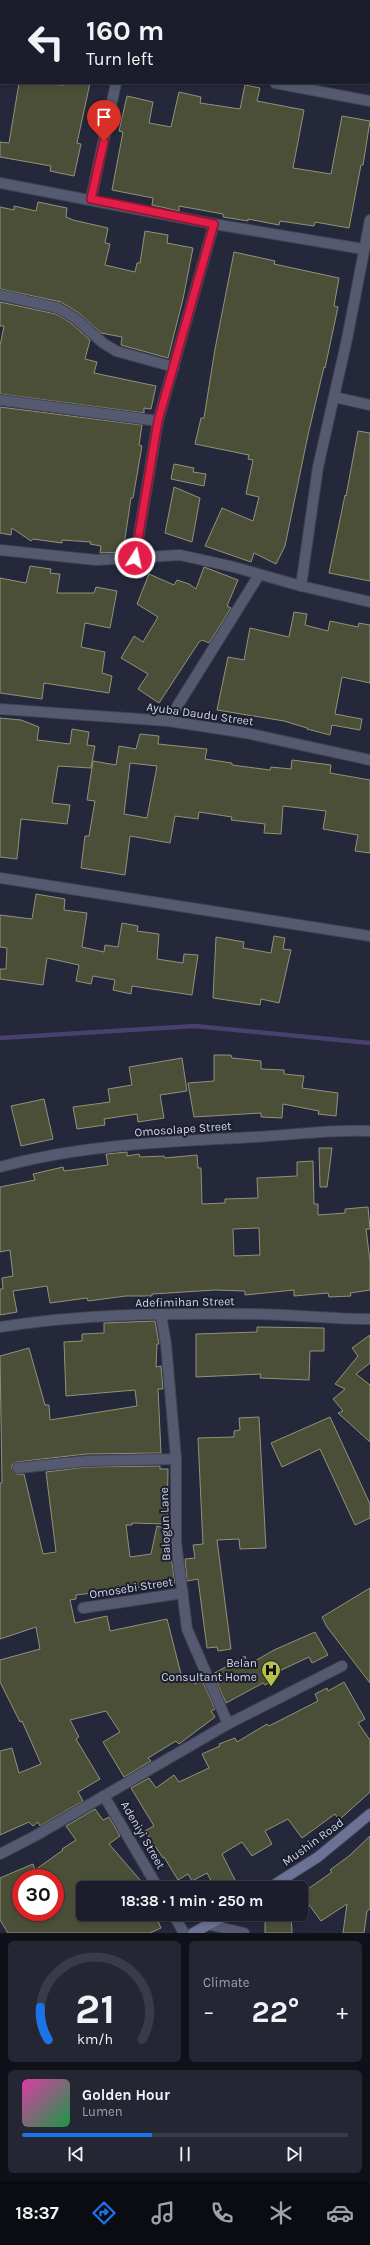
<!DOCTYPE html>
<meta charset="utf-8">
<style>
:root{--surface:#1c1d2c;--page:#252634;--text:#f1f3f6;--muted:#a0a2a9;--line:#3a3b48;--accent:#1a73e8}
body{margin:0;font-family:Karla,sans-serif;background:var(--page);color:var(--text);height:100vh;display:flex;flex-direction:column;font-size:15px;white-space:nowrap}
*{box-sizing:border-box;margin:0}
p{font-size:13px;color:var(--muted)}
.icon{flex:none;width:22px;height:22px;fill:none;stroke:currentColor;stroke-width:2;stroke-linecap:round;stroke-linejoin:round}
.map{position:relative;height:1933px;overflow:hidden}
.panel{display:flex;flex-direction:column;gap:8px;padding:8px;background:#0f1018;flex:1}
.panel>*{flex:none}
.banner{position:absolute;left:0px;top:0px;width:370px;height:84px;box-shadow:0 2px 6px #0003,0 0 0 1px var(--line);background:#1c1d2c;color:var(--text);overflow:hidden}
.speed{position:absolute;left:12px;top:1869px;display:flex;gap:8px;font-size:20px;font-weight:700;text-align:center}
.speed>*{display:grid;place-content:center;width:52px;height:52px;border-radius:50%;background:var(--surface);box-shadow:0 2px 6px #0003,0 0 0 1px var(--line);line-height:1}
.speed .limit{border:6px solid #d22;background:#fff;color:#111}
.pin{position:absolute;display:grid;place-items:center;width:34px;height:34px;color:#fff;margin:-41px -17px;border-radius:50% 50% 50% 0;rotate:-45deg;box-shadow:0 0 4px #0007}
.pin .icon{rotate:45deg}
.me{position:absolute;width:44px;margin:-22px;rotate:10deg;stroke-linejoin:round;filter:drop-shadow(0 0 3px #0008)}
.turn{display:flex;align-items:center;gap:14px;height:84px;padding:0 20px;font-size:18px}
.turn .icon{width:52px;height:52px;stroke-width:2.5}
.turn b{display:block;font-size:28px;line-height:34px}
.big{font-size:30px;font-weight:700;line-height:1.1}
.panel .widget{flex:1;display:flex;flex-direction:column;justify-content:center;gap:6px;min-width:0;padding:0 14px;border-radius:6px;background:var(--page)}
.panel .dial{align-items:center;gap:0}
.dial svg{height:104px;overflow:visible;fill:none;stroke:var(--line);stroke-width:7;stroke-linecap:round;text-anchor:middle}
.dial text{fill:var(--text);stroke:none}
.song{display:flex;align-items:center;gap:12px}
.cover{width:48px;height:48px;border-radius:6px;background:linear-gradient(135deg,hsl(320 70% 55%),hsl(140 70% 35%))}
.played{height:4px;border-radius:2px;background:linear-gradient(90deg,var(--accent) 40%,var(--line) 40%)}
.keys{display:flex;justify-content:space-around;direction:ltr}
.heat{display:flex;justify-content:space-between;align-items:center;font-size:22px;direction:ltr}
.panel .tiles{flex:1;display:grid;gap:8px;grid-template-columns:1fr 1fr}
.widget:last-child{grid-column:span 2}
.trip{position:absolute;left:76px;top:1881px;width:232px;height:40px;border-radius:6px;background:var(--surface);box-shadow:0 2px 6px #0003,0 0 0 1px var(--line);font-weight:700;line-height:40px;text-align:center}
.tabs{display:flex;height:64px;justify-content:space-around;align-items:center;background:#0b0c12;color:var(--muted)}
.tabs .icon{width:28px;height:28px}
.tabs .active{color:var(--accent)}
.tabs b{font-size:18px;color:var(--text)}
.map>svg:first-child{display:block}
.lines{fill:none;stroke-linecap:round;stroke-linejoin:round}
.stream{stroke:#48416e;stroke-width:4.5}
.building{fill:#4c4f38;stroke:#90937a;fill-rule:evenodd}
.minor-casing{stroke:#414354;stroke-width:12}
.tertiary-casing{stroke:#414354;stroke-width:12}
.secondary-casing{stroke:#414354;stroke-width:12}
.minor{stroke:#565a70;stroke-width:10}
.tertiary{stroke:#565a70;stroke-width:10}
.secondary{stroke:#6c7296;stroke-width:10}
.route-casing{stroke:#92132f;stroke-width:10}
.route{stroke:#e11d48;stroke-width:7}
.labels{text-anchor:middle;stroke-width:4;stroke-linejoin:round;paint-order:stroke}
.street-label{font-size:12px;fill:#d3d5e2;stroke:#1c1e31}
.poi-label{font-size:12px;fill:#d3d5e2;stroke:#1c1e31;text-anchor:end}
</style>
<div class="map">
<svg width="370" height="1933" viewBox="0 0 370 1933">
<rect width="100%" height="100%" fill="#25273b"/>
<g class="lines">
<polyline class="stream" points="0,1038 195,1026 370,1043"/>
</g>
<g class="building">
<polygon points="19,83 64,85 64,83 90,83 77,143 81,144 74,176 50,171 51,166 0,157 0,142 9,143"/>
<polygon points="245,85 260,88 257,101 304,110 293,168 331,174 342,116 370,121 363,165 361,165 349,228 315,222 314,226 280,221 279,225 248,219 248,221 223,217 223,214 179,206 179,211 152,205 153,198 112,190 123,132 119,131 127,96 153,102 149,123 171,127 179,92 201,97 200,103 240,109"/>
<polygon points="38,202 67,208 66,217 73,220 108,228 105,243 110,244 105,265 135,272 137,263 140,263 145,231 168,235 167,243 193,248 183,299 168,358 121,345 122,337 101,333 79,313 61,302 0,289 0,207 14,210 14,206 36,211"/>
<polygon points="234,252 275,261 274,264 339,278 334,306 338,307 325,368 324,367 308,435 285,546 276,564 254,553 251,562 205,546 222,508 253,521 259,497 246,494 253,460 248,459 249,455 195,444 201,418 204,418 215,349"/>
<polygon points="0,302 56,314 71,323 90,340 85,359 97,362 94,373 156,386 151,409 144,408 144,413 0,394 0,346 4,326 0,326"/>
<polygon points="0,407 142,425 139,445 142,446 133,498 131,498 123,552 100,553 101,546 90,544 91,542 62,540 62,543 33,539 31,541 12,528 11,535 0,533"/>
<polygon points="358,431 370,433 370,581 329,573 345,495 346,496"/>
<polygon points="174,464 194,468 193,472 206,474 204,486 171,479"/>
<polygon points="174,487 200,498 192,542 165,533"/>
<polygon points="30,566 51,569 50,573 60,574 57,593 94,593 96,587 117,591 110,628 85,623 81,647 105,652 102,673 112,676 109,693 44,683 42,699 0,693 0,578 26,583"/>
<polygon points="204,567 238,580 227,606 231,608 209,643 202,640 199,642 159,703 138,689 148,674 121,658 134,636 143,642 158,617 137,604 149,574 174,585 177,580 189,584 196,589"/>
<polygon points="294,612 307,614 305,625 328,631 330,621 358,627 359,623 370,625 370,683 342,677 335,714 362,719 360,730 332,725 330,735 307,729 307,728 284,721 217,710 228,657 244,660 250,628 289,637"/>
<polygon points="0,718 21,720 39,727 37,740 70,744 72,729 89,732 87,745 95,746 91,768 58,766 52,803 70,805 67,824 21,819 17,859 0,857"/>
<path d="M140,734L159,736L158,744L207,749L205,759L232,763V765L270,770L271,767L291,769L292,760L331,765L330,773L370,780V853L355,851L358,835L323,829L326,811L283,806L281,834L264,833L265,824L231,820L232,817L199,812L198,819L175,816L170,843L130,836L125,875L81,868L85,836H89L95,801L87,800L93,761L116,765L119,746L136,749ZM130,763L157,766L147,818L124,814Z"/>
<polygon points="36,894 65,899 64,910 87,913 82,947 104,952 105,945 118,947 122,923 138,926 137,931 159,934 157,959 183,963 184,954 198,955 192,995 132,986 131,994 113,990 115,980 93,976 91,984 76,981 79,965 47,958 43,985 0,979 0,969 6,969 7,948 0,947 0,915 32,919"/>
<polygon points="274,936 285,938 283,949 291,950 279,1003 261,999 260,1005 213,998 216,937 244,942 243,948 271,953"/>
<polygon points="214,1055 231,1055 232,1058 261,1061 261,1069 284,1070 284,1074 304,1076 302,1088 338,1093 336,1116 318,1114 319,1111 283,1104 282,1118 261,1117 261,1113 194,1117 188,1083 214,1081"/>
<polygon points="182,1058 187,1091 160,1095 164,1118 138,1122 137,1114 104,1119 105,1125 77,1129 73,1107 110,1102 108,1089 132,1085 129,1067"/>
<polygon points="44,1099 53,1139 21,1146 11,1106"/>
<polygon points="319,1148 332,1148 327,1187 320,1187"/>
<path d="M127,1152V1156L139,1154L140,1157L164,1156L165,1158L197,1155L198,1168H201L202,1204L225,1203V1199L258,1198L257,1178L297,1176V1162L313,1161L314,1204H318V1215L345,1213V1209L368,1207L370,1229H366L370,1261V1290L350,1293L351,1296L329,1297L328,1293L294,1296V1290L245,1295V1291L215,1290L152,1294V1296H126L88,1301L87,1298L50,1303L47,1286L13,1291L17,1312L0,1315V1289H3L2,1278L13,1276L10,1250L0,1252V1187L35,1180L33,1174L63,1167L64,1171L108,1165L106,1154ZM259,1228L260,1255L234,1256L233,1229Z"/>
<polygon points="155,1321 159,1344 157,1344 156,1367 161,1366 163,1389 158,1389 161,1453 86,1454 17,1462 12,1465 12,1469 16,1474 24,1474 43,1554 56,1552 46,1472 86,1467 160,1466 160,1469 168,1469 167,1524 132,1523 132,1525 126,1525 130,1557 151,1554 157,1526 167,1529 175,1583 76,1595 76,1599 70,1600 75,1623 107,1616 110,1631 167,1619 182,1678 190,1674 195,1684 202,1680 215,1709 211,1711 215,1717 179,1744 176,1741 148,1758 151,1761 124,1777 103,1742 120,1732 106,1711 70,1720 79,1737 76,1739 100,1779 78,1792 83,1801 40,1826 38,1822 33,1826 29,1822 0,1835 0,1751 12,1748 19,1773 41,1764 22,1721 20,1722 0,1682 0,1660 40,1649 36,1627 0,1639 0,1483 2,1483 0,1356 29,1348 45,1405 49,1405 50,1420 137,1406 135,1390 66,1396 64,1342 82,1341 82,1334 104,1333 104,1323"/>
<polygon points="257,1327 324,1328 324,1351 310,1351 309,1380 260,1378 261,1374 196,1377 196,1334 257,1332"/>
<polygon points="370,1335 370,1363 356,1374 370,1385 370,1442 338,1413 343,1411 333,1399 345,1389 335,1384 358,1356 352,1348"/>
<polygon points="259,1417 266,1548 240,1549 239,1539 217,1540 231,1649 218,1651 217,1647 207,1648 198,1579 187,1581 185,1559 195,1558 193,1545 203,1544 198,1438 234,1437 234,1431 240,1430 239,1418"/>
<polygon points="330,1417 370,1504 370,1518 355,1525 320,1449 282,1467 271,1443"/>
<polygon points="370,1588 370,1683 327,1627 322,1617"/>
<polygon points="315,1632 328,1655 312,1663 309,1657 273,1674 276,1679 265,1685 263,1683 226,1703 213,1674 245,1656 248,1665 274,1650"/>
<polygon points="344,1682 365,1719 358,1723 370,1740 370,1792 339,1820 335,1814 302,1838 288,1819 265,1831 272,1844 252,1856 242,1842 222,1854 239,1888 215,1888 207,1873 192,1881 188,1874 178,1880 164,1857 163,1858 145,1831 154,1826 131,1788 149,1778 156,1788 174,1775 179,1782 209,1768 202,1754 220,1746 219,1744 235,1738 237,1742 267,1724 269,1726 318,1701 315,1694 327,1688 328,1691"/>
<path d="M95,1809L103,1820L109,1817L120,1836L109,1844L147,1888H129L125,1884L119,1888H83V1914H155L161,1928L150,1933H8L0,1920V1878L33,1864L35,1870L63,1850L62,1849L76,1840L66,1826ZM21,1878H55V1912H21Z"/>
<polygon points="370,1836 370,1909 367,1911 364,1933 343,1933 347,1904 321,1921 301,1894 332,1872 330,1870 349,1856"/>
<polygon points="265,1914 291,1914 292,1933 265,1933"/>
</g>
<g class="lines">
<defs>
<g id="minor">
<polyline points="256,1 256,0"/>
<polyline points="0,183 214,224 363,249"/>
<polyline points="91,199 116,83"/>
<polyline points="370,220 347,339 318,467 301,586 370,602"/>
<polyline points="0,295 58,308 75,318 103,343 116,351 174,367"/>
<polyline points="334,397 370,405"/>
<polyline points="0,400 158,421"/>
<polyline points="0,550 96,560 180,555 234,567 301,586"/>
<polyline points="135,558 158,421 214,224"/>
<polyline points="0,709 168,721 246,733 370,760"/>
<polyline points="168,721 259,575"/>
<polyline points="0,878 370,936"/>
<path d="M0,1167C82,1144 170,1142 255,1137C293,1135 332,1129 370,1131"/>
<polyline points="161,1315 166,1344 176,1459 176,1542 187,1629 228,1724"/>
<path d="M0,1327C82,1314 166,1313 249,1314C290,1314 328,1319 370,1319"/>
<polyline points="18,1468 86,1461 176,1459"/>
<polyline points="83,1608 183,1593"/>
<polyline points="104,1796 158,1888"/>
<polyline points="0,1854 35,1836 228,1724 342,1666"/>
<polyline points="173,1914 184,1933"/>
<polyline points="211,1925 244,1933"/>
</g>
<g id="tertiary">
<polyline points="0,28 1,29"/>
<polyline points="275,83 370,101"/>
</g>
<g id="secondary">
<polyline points="269,1888 318,1857 370,1814"/>
<polyline points="193,1933 228,1914"/>
</g>
</defs>
<use href="#minor" class="minor-casing"/>
<use href="#tertiary" class="tertiary-casing"/>
<use href="#secondary" class="secondary-casing"/>
<use href="#minor" class="minor"/>
<use href="#tertiary" class="tertiary"/>
<use href="#secondary" class="secondary"/>
</g>
<g class="lines">
<defs>
<polyline id="route" points="104,141 91,199 214,224 158,421 135,558"/>
</defs>
<use href="#route" class="route-casing"/>
<use href="#route" class="route"/>
</g>
<defs>
<symbol id="hospital-pin" viewBox="-11 -11 22 30"><path d="M0 17L-7.5 6A9.5 9.5 0 1 1 7.5 6Z" fill="#b7c147" stroke="#1c1e31"/><path d="M-5-5h3v3.5h4V-5h3V5h-3V1.5h-4V5h-3Z" fill="#111"/></symbol>
</defs>
<g fill-rule="evenodd">
<use href="#hospital-pin" x="260" y="1659" width="22" height="30"/>
</g>
<g class="labels">
<g class="street-label">
<text transform="translate(200 714) rotate(8)" y="4">Ayuba Daudu Street</text>
<text transform="translate(183 1129) rotate(-4)" y="4">Omosolape Street</text>
<text transform="translate(185 1302) rotate(-1)" y="4">Adefimihan Street</text>
<text transform="translate(165 1524) rotate(-92)" y="4">Balogun Lane</text>
<text transform="translate(131 1588) rotate(-9)" y="4">Omosebi Street</text>
<text transform="translate(143 1835) rotate(60)" y="4">Adeniyi Street</text>
<text transform="translate(313 1842) rotate(-36)" y="4">Mushin Road</text>
</g>
<g class="poi-label">
<text x="257" y="1667">Belan<tspan x="257" dy="14">Consultant Home</tspan></text>
</g>
</g>
</svg>
<div class="speed"><div class="limit">30</div></div>
<div class="pin" style="left:104px;top:141px;background:#d93025"><svg class="icon" aria-label="arrive" viewBox="0 0 24 24"><path d="M6 21V4h12l-3 4 3 4H6"/></svg></div>
<svg class="me" style="left:135px;top:558px" viewBox="-20 -20 40 40"><circle r="17" fill="#e11d48" stroke="#fff" stroke-width="3"/><path d="M0-11L8 9 0 5-8 9z" fill="#fff"/></svg>
<div class="trip">18:38 · 1 min · 250 m</div>
<div class="banner">
<div class="turn"><svg class="icon" aria-label="left" viewBox="0 0 24 24"><path d="M17 20v-9H6M10 6l-5 5 5 5"/></svg><div><b>160 m</b>Turn left</div></div>
</div>
</div>
<section class="panel">
<div class="tiles">
<div class="widget dial"><svg viewBox="0 0 100 80">
<path d="M14 69A42 42 0 1 1 86 69"/>
<path d="M14 69A42 42 0 0 1 8 44" stroke="#1a73e8"/>
<text x="50" y="56" font-size="32" font-weight="700">21</text>
<text x="50" y="72" font-size="11">km/h</text>
</svg></div>
<div class="widget"><p>Climate</p>
<div class="heat"><a>−</a><b class="big">22°</b><a>+</a></div>
</div>
<div class="widget">
<div class="song"><i class="cover"></i><div><b>Golden Hour</b><p>Lumen</p></div></div>
<div class="played"></div>
<div class="keys"><svg class="icon" aria-label="previous" viewBox="0 0 24 24"><path d="M18 5L8 12l10 7zM5 5v14"/></svg><svg class="icon" aria-label="pause" viewBox="0 0 24 24"><path d="M8 5v14M16 5v14"/></svg><svg class="icon" aria-label="next" viewBox="0 0 24 24"><path d="M6 5l10 7-10 7zM19 5v14"/></svg></div>
</div>
</div>
</section>
<nav class="tabs">
<b>18:37</b>
<svg class="icon active" aria-label="directions" viewBox="0 0 24 24"><path d="M12 3l9 9-9 9-9-9zM9 14v-3h6M13 9l2 2-2 2"/></svg>
<svg class="icon" aria-label="music" viewBox="0 0 24 24"><path d="M9 18V5l10-2v13"/><circle cx="6" cy="18" r="3"/><circle cx="16" cy="16" r="3"/></svg>
<svg class="icon" aria-label="phone" viewBox="0 0 24 24"><path d="M5 4h4l2 5-3 2q2 4 5 5l2-3 5 2v4C11 20 4 13 5 4z"/></svg>
<svg class="icon" aria-label="climate" viewBox="0 0 24 24"><path d="M12 3v18M4 7l16 10M4 17L20 7"/></svg>
<svg class="icon" aria-label="car" viewBox="0 0 24 24"><path d="M5 17H2v-5l4-1 3-4h7l3 4 3 1v5h-3M9 17h6M6 11h13"/><circle cx="7" cy="17" r="2"/><circle cx="17" cy="17" r="2"/></svg>
</nav>
